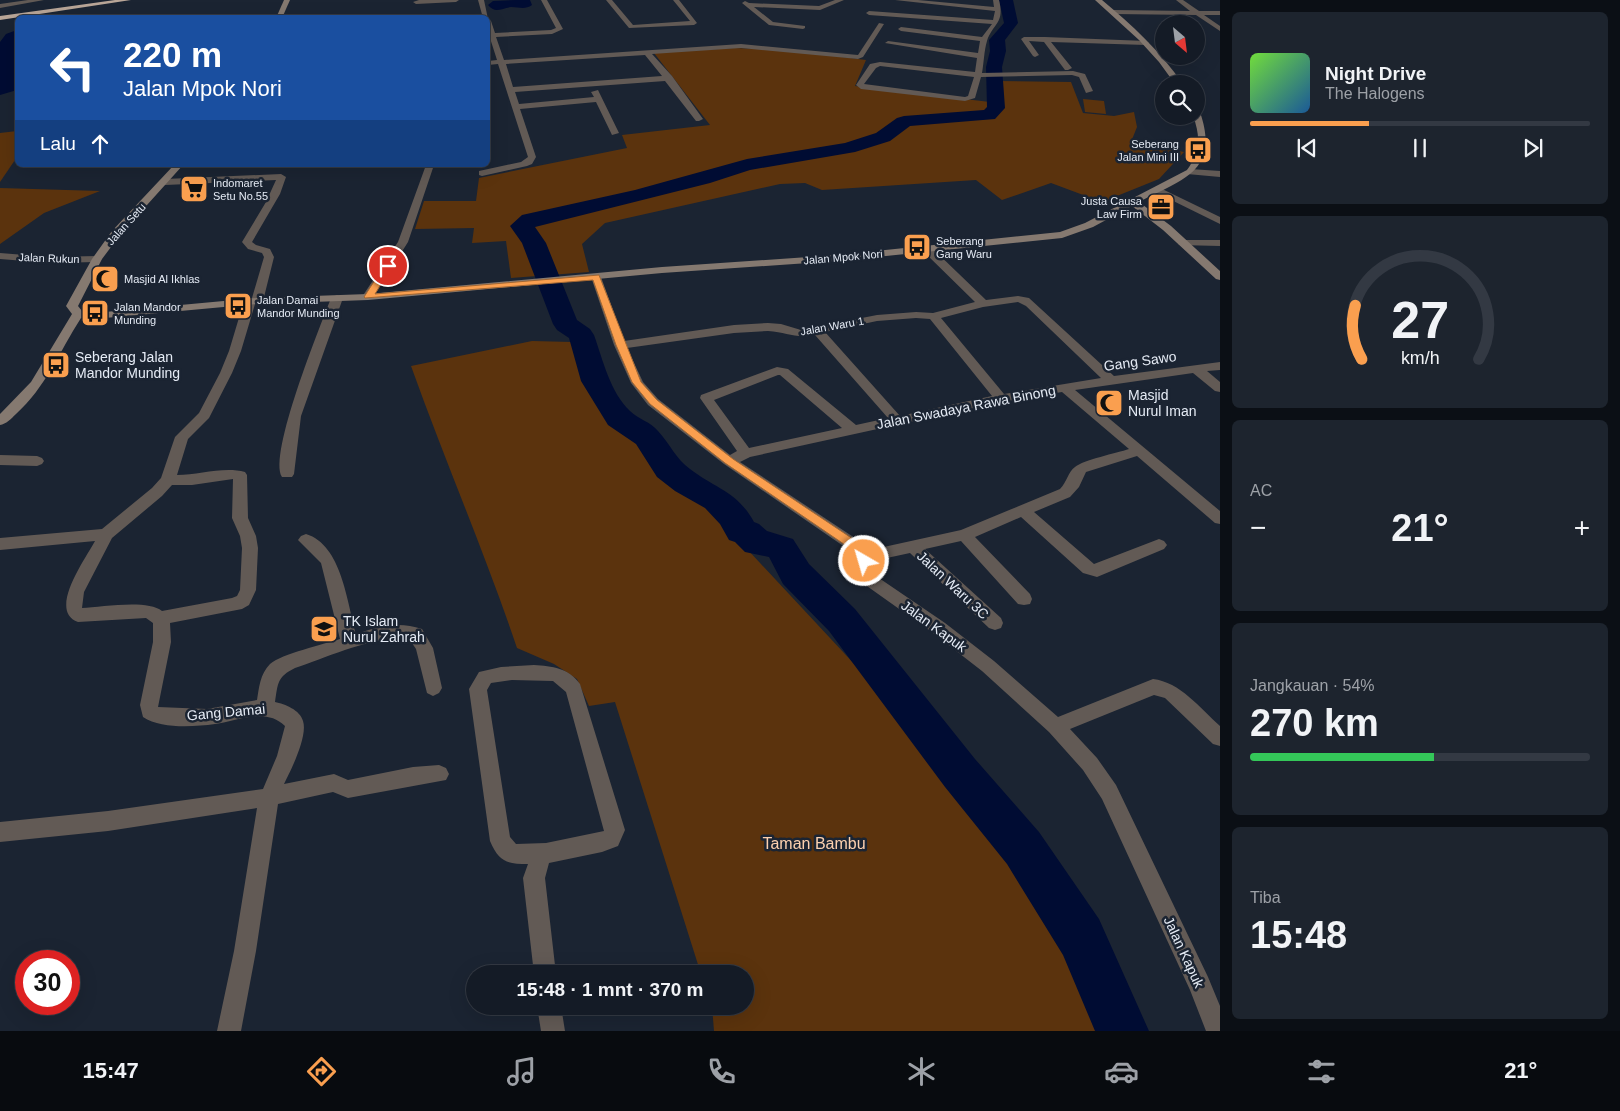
<!DOCTYPE html>
<html lang="id">
<meta charset="utf-8">
<style>
:root{--surface:#141b26;--page:#1d242e;--text:#f1f3f6;--muted:#9da1a7;--line:#333943;--accent:#fa9f4f}
body{margin:0;font-family:Arial,sans-serif;background:var(--page);color:var(--text);height:100vh;display:flex;flex-direction:column;font-size:19px;white-space:nowrap}
*{box-sizing:border-box;margin:0}
p{font-size:16px;color:var(--muted)}
.icon{flex:none;width:28px;height:28px;fill:none;stroke:currentColor;stroke-width:2;stroke-linecap:round;stroke-linejoin:round}
.map{position:relative;flex:1;overflow:hidden}
.sheet{display:flex;flex-direction:column;gap:12px;padding:12px;background:#0b0f15;width:400px}
.sheet>*{flex:none}
.banner{position:absolute;left:15px;top:15px;width:475px;height:152px;border-radius:8px;box-shadow:0 5px 20px #0002,0 0 0 1px var(--line);background:#1a4fa0;color:#fff;overflow:hidden}
.needle{width:32px;rotate:152deg}
.tools{position:absolute;left:1155px;top:15px;display:grid;gap:10px}
.tools a{display:grid;place-items:center;width:50px;height:50px;border-radius:50%;background:var(--surface);box-shadow:0 5px 20px #0002,0 0 0 1px var(--line);font-size:25px}
.speed{position:absolute;left:15px;top:950px;display:flex;gap:10px;font-size:25px;font-weight:700;text-align:center}
.speed>*{display:grid;place-content:center;width:65px;height:65px;border-radius:50%;background:var(--surface);box-shadow:0 5px 20px #0002,0 0 0 1px var(--line);line-height:1}
.speed .limit{border:8px solid #d22;background:#fff;color:#111}
.pin{position:absolute;display:grid;place-items:center;width:42px;height:42px;color:#fff;margin:-21px;border:2px solid #fff;border-radius:50%;box-shadow:0 1px 5px #0007}
.me{position:absolute;width:55px;margin:-28px;rotate:322deg;stroke-linejoin:round;filter:drop-shadow(0 0 4px #0008)}
.turn{display:flex;align-items:center;gap:18px;height:105px;padding:0 25px;font-size:22px}
.turn .icon{width:65px;height:65px;stroke-width:2.5}
.turn b{display:block;font-size:35px;line-height:42px}
.then{display:flex;align-items:center;height:48px;padding:0 25px;background:#0003;gap:10px;font-size:19px}
.big{font-size:38px;font-weight:800;line-height:1.1}
.sheet .card{flex:1;display:flex;flex-direction:column;justify-content:center;gap:8px;min-width:0;padding:0 18px;border-radius:8px;background:var(--page)}
.sheet .dial{align-items:center;gap:0}
.dial svg{height:130px;overflow:visible;fill:none;stroke:var(--line);stroke-width:7;stroke-linecap:round;text-anchor:middle}
.dial text{fill:var(--text);stroke:none}
.song{display:flex;align-items:center;gap:15px}
.cover{width:60px;height:60px;border-radius:8px;background:linear-gradient(135deg,hsl(100 70% 55%),hsl(210 70% 35%))}
.played{height:5px;border-radius:2px;background:linear-gradient(90deg,var(--accent) 35%,var(--line) 35%)}
.keys{display:flex;justify-content:space-around;direction:ltr}
.heat{display:flex;justify-content:space-between;align-items:center;font-size:28px;direction:ltr}
.charge{height:8px;border-radius:4px;background:linear-gradient(90deg,#34c759 54%,var(--line) 0)}
.trip{position:absolute;left:466px;top:965px;width:288px;height:50px;border-radius:25px;background:var(--surface);box-shadow:0 5px 20px #0002,0 0 0 1px var(--line);font-weight:800;line-height:50px;text-align:center}
.tabs{display:flex;height:80px;justify-content:space-around;align-items:center;background:#080b0f;color:var(--muted)}
.tabs .icon{width:35px;height:35px}
.tabs .active{color:var(--accent)}
.tabs b{font-size:22px;color:var(--text)}
main{display:flex;flex:1;min-height:0}
.map>svg:first-child{display:block}
.green{fill:#5b330d}
.water{fill:#000c33}
.lines{fill:none;stroke-linecap:round;stroke-linejoin:round}
.river{fill:#000c33;fill-rule:evenodd}
.street{fill:#625a55;fill-rule:evenodd}
.secondary{fill:#857970;fill-rule:evenodd}
.highway{fill:#b9a698;fill-rule:evenodd}
.route{fill:#fa9f4f;stroke:#a26733}
.labels{text-anchor:middle;stroke-width:5;stroke-linejoin:round;paint-order:stroke}
.far-poi-label{font-size:11px;fill:#e5ebf5;stroke:#1b2432;text-anchor:start}
.far-street-label{font-size:11px;fill:#e5ebf5;stroke:#1b2432}
.poi-label{font-size:14px;fill:#e5ebf5;stroke:#1b2432;text-anchor:start}
.street-label{font-size:14px;fill:#e5ebf5;stroke:#1b2432}
.near-park-label{font-size:16px;fill:#fdd1af;stroke:#1b2432}
</style>
<main>
<div class="map">
<svg width="1220" height="1031" viewBox="0 0 1220 1031">
<rect width="100%" height="100%" fill="#1b2432"/>
<g class="green">
<polygon points="735,48 786,50 866,60 855,86 990,102 997,81 1071,82 1083,113 1114,116 1134,112 1137,127 1131,142 1184,152 1159,179 1102,202 1051,183 1002,200 976,180 822,190 805,183 780,184 605,223 582,244 589,272 511,278 506,241 472,243 474,228 415,229 424,201 476,201 479,178 627,148 622,135 710,125 654,53"/>
<polygon points="1083,99 1104,101 1106,114 1085,112"/>
<polygon points="17,131 17,157 0,182 0,133"/>
<polygon points="0,188 100,191 44,213 0,244"/>
<path d="M532,341L572,342L585,375L898,711L1102,973L1122,1031H714L712,1006H745V974H701L615,702L589,706L577,679L554,664L517,648C485,553 445,461 411,366Z"/>
</g>
<g class="water">
<path d="M516,0H530L532,5C525,10 519,7 511,7C502,8 495,14 488,5L493,1Z"/>
<polygon points="17,30 17,90 0,95 0,42 6,34"/>
</g>
<g class="lines">
<path class="river" d="M999,0H1013L1018,23L1005,40L1006,51L1002,67L1005,108L995,119L910,126L890,141L855,152L750,170L710,183L535,227L546,243L577,320L590,329L594,335C603,360 610,392 630,411C638,419 651,422 658,431C670,444 676,459 690,469C716,489 737,491 754,522L759,524L767,531L793,539L809,564L855,609L975,759L1039,832L1099,919L1149,1031H1095L1063,955L1007,864L945,787L829,631L783,584L769,557L745,552L735,542L729,540L720,524L705,508L675,491L657,477L636,444L608,425L581,381L569,338L557,330L553,324L522,243L510,226L522,215L635,190L747,159L845,143L876,133L897,118L904,116L984,110L987,107L986,67L990,51L989,40L1004,23Z"/>
<g class="street">
<polygon points="28,0 44,0 0,8 0,4"/>
<polygon points="419,0 459,0 456,2 416,4 413,2"/>
<path d="M478,0H484L488,19L491,21L495,33L551,30L556,28L541,0H547L563,29L552,34L496,37L504,60L741,44L858,55L879,23L884,24L863,57L858,59L741,48L652,54L672,76L703,119L699,121H696L665,81L515,92L519,104L594,97L591,92L598,90L619,133L612,135L596,102L520,109L536,157L532,164L527,166L482,176L479,175V171L521,162L528,157L498,64L488,65V61L497,60L489,35L488,18H483ZM645,55L662,76L513,87L506,64Z"/>
<polygon points="606,0 612,0 633,25 690,21 673,0 679,0 697,23 694,25 629,28"/>
<polygon points="835,0 844,0 820,10 754,7 773,22 805,26 805,28 803,29 769,25 742,3 745,1 749,3 819,6"/>
<path d="M895,0H918L994,7L993,0H999C1005,24 993,23 987,41C984,51 984,62 982,73L1073,71L1085,74L1093,91L1086,93L1079,77L1072,75L981,77L975,98L965,101L861,89L856,85L870,64L880,62L975,72L977,58L885,43L888,41L978,53L980,41L901,31L898,29L901,27L982,37L992,24L869,15L866,13L869,11L993,20L995,11ZM880,66L974,77L968,96L965,97L864,84L876,68Z"/>
<polygon points="1176,0 1183,0 1199,11 1220,11 1220,15 1204,15 1220,26 1220,31 1196,15 1113,14 1110,12 1113,10 1190,11"/>
<polygon points="1045,37 1146,41 1149,43 1146,45 1051,42 1072,68 1068,70 1065,70 1044,42 1029,41 1039,55 1035,57 1033,56 1021,39 1024,37"/>
<polygon points="426,165 434,165 408,242 372,299 364,299 362,297 398,242"/>
<polygon points="1190,169 1220,171 1220,177 1187,174 1187,170"/>
<path d="M281,174L286,177L280,194L252,242L256,245L270,249L274,257L263,301L261,303L255,304L241,351L232,373L209,418L188,439L177,475C199,475 224,466 245,472L247,475L248,518L256,536L258,548L256,590L249,605L242,609L170,623L171,642L158,707L207,709L257,700C259,688 260,674 270,664C281,654 325,644 340,639L321,563L298,540L301,536L306,534C342,545 347,603 356,634C379,626 399,621 422,629L433,648L442,688L439,693L433,696L427,693L416,649L410,640C379,633 326,658 295,668C277,677 278,683 275,702C285,704 300,710 303,721C308,736 291,770 284,784L334,774L348,780L413,767L439,765L446,768L449,774L446,780L348,798L333,792L278,804L256,951L241,1031H217L234,951L257,808L108,831L0,842V822L108,811L263,789L277,756L285,726C266,707 238,721 215,724C193,727 161,729 143,717L140,705L153,642V623L146,618L78,622C47,611 86,558 95,541L0,550V538L102,529L152,488L161,478L175,437L199,413L220,373L229,351L244,301L246,299L252,298L264,257L262,253L248,249L242,242L266,202L276,180L165,185L160,182L165,179ZM233,479L232,518L240,536L242,548L240,590L237,596L232,598L162,611C148,599 101,607 82,608L84,592L112,538L162,496L172,485H192Z"/>
<polygon points="1158,187 1220,217 1220,224 1155,192 1153,190"/>
<polygon points="1183,240 1220,240 1220,246 1179,245 1178,243 1179,241"/>
<path d="M927,246L931,247L986,300L1018,296L1029,298L1114,376L1220,362V370L1207,371L1220,382V392L1215,391L1193,373L1075,390L1220,511V524L1215,523L1137,456L1086,472L1079,487L1070,497L1034,512L1094,564L1159,539L1164,541L1167,545L1164,549L1097,577L1083,573L1021,517L975,537L1030,594L1032,599L1030,604L1024,605L1018,604L961,541L925,549L1001,618L1003,623L1001,628L995,630L989,628L910,553L873,561L871,568L876,576L945,623L994,661L1058,717L1153,679C1180,682 1200,708 1220,726V746L1213,744L1165,698L1154,695L1070,729L1097,758L1116,785L1208,977L1220,1006V1031H1206L1190,990L1102,799L1083,770L1049,732L982,671L933,633L864,584L855,568L858,558L855,554L724,464L648,405L631,383L614,345L591,277L596,274L601,277L624,341L734,325L768,323L781,324L801,330L877,315L916,312L933,313L975,302L923,251L922,249L923,247ZM1018,302L1026,306L1101,378L1004,394L941,318L983,307ZM916,318L930,319L992,396L900,416L825,332L877,321ZM768,331C787,332 795,339 815,335L888,418L856,425L788,369L777,367L701,395L700,398L737,451L730,455L658,399L643,382L627,348L734,333ZM778,375H780L842,428L749,448L714,400ZM1062,392L1129,449C1117,453 1083,460 1075,467C1068,472 1067,482 1060,489L961,530L870,550L867,546L740,462L750,457L1001,402Z"/>
<polygon points="0,253 50,257 97,256 102,259 97,262 50,263 0,259"/>
<path d="M337,295L343,298L301,416L294,474L292,477H282C268,454 320,327 331,298Z"/>
<polygon points="0,455 37,456 42,458 44,461 42,464 37,466 0,465"/>
<path d="M534,665C552,666 569,668 580,684L625,830L618,846L602,852L549,863L545,878L556,974H534L523,878L528,864C507,864 499,862 490,841L469,689L479,672L501,667ZM512,680L553,681L566,692L604,831L546,843L516,844L510,837L487,690L491,683Z"/>
<polygon points="537,1006 561,1006 565,1031 541,1031"/>
</g>
<g class="secondary">
<polygon points="284,0 290,0 282,18 276,18"/>
<path d="M1095,0H1102C1132,25 1160,51 1183,84H1175L1159,62L1139,40Z"/>
<path d="M1196,110L1200,112C1220,171 1184,179 1139,202L1171,226L1220,271V280L1216,279L1163,230L1132,206L1093,227L1062,238L837,261L662,273L368,300L257,304L94,319L81,318C59,352 46,387 16,414C11,419 6,424 0,425V414L31,382L72,314L66,306L92,259L112,231L174,165H183L120,235L102,259L78,306L82,311L94,313L257,298L368,294L662,267L837,255L1060,232L1085,223L1187,170C1200,152 1201,137 1193,116H1196Z"/>
</g>
<polygon class="highway" points="115,0 131,0 0,20 0,16"/>
</g>
<polygon class="route" points="388,263 392,266 375,294 599,275 641,382 657,400 733,459 865,547 872,557 869,564 860,564 860,557 857,553 725,463 650,404 632,382 616,345 593,280 365,298 364,297 384,266"/>
<defs>
<symbol id="bus-square" viewBox="-11 -11 22 22"><rect x="-9" y="-9" width="18" height="18" rx="4" fill="#fa9f4f" stroke="#1b2432"/><path d="M-5-6H5V4H4V6H2V4H-2V6H-4V4H-5ZM-3.5-4V0h7V-4ZM-3.5 1.2v1.5H-2V1.2ZM2 1.2v1.5H3.5V1.2Z" fill="#111"/></symbol>
<symbol id="supermarket-square" viewBox="-11 -11 22 22"><rect x="-9" y="-9" width="18" height="18" rx="4" fill="#fa9f4f" stroke="#1b2432"/><path d="M-6-5.5h2.5l.6 2H6L4.5 2H-2.5L-4.4-4H-6ZM-1.5 3.2a1.3 1.3 0 1 0 .1 0ZM3 3.2a1.3 1.3 0 1 0 .1 0Z" fill="#111"/></symbol>
<symbol id="office-square" viewBox="-11 -11 22 22"><rect x="-9" y="-9" width="18" height="18" rx="4" fill="#fa9f4f" stroke="#1b2432"/><path d="M-6-3h4V-5.5h4V-3h4V5H-6ZM-1-4.5V-3h2v-1.5ZM-6 0V1H6V0Z" fill="#111"/></symbol>
<symbol id="mosque-square" viewBox="-11 -11 22 22"><rect x="-9" y="-9" width="18" height="18" rx="4" fill="#fa9f4f" stroke="#1b2432"/><path d="M3.5-4.9A6 6 0 1 0 3.5 4.9A5 5 0 1 1 3.5-4.9Z" fill="#111"/></symbol>
<symbol id="school-square" viewBox="-11 -11 22 22"><rect x="-9" y="-9" width="18" height="18" rx="4" fill="#fa9f4f" stroke="#1b2432"/><path d="M0-5L7-2L0 1L-7-2ZM-4 1L0 2.5L4 1V4Q0 6-4 4Z" fill="#111"/></symbol>
</defs>
<g fill-rule="evenodd">
<use href="#bus-square" x="1182" y="134" width="32" height="32"/>
<use href="#supermarket-square" x="178" y="173" width="32" height="32"/>
<use href="#office-square" x="1145" y="191" width="32" height="32"/>
<use href="#bus-square" x="901" y="231" width="32" height="32"/>
<use href="#mosque-square" x="89" y="263" width="32" height="32"/>
<use href="#bus-square" x="222" y="290" width="32" height="32"/>
<use href="#bus-square" x="79" y="297" width="32" height="32"/>
<use href="#bus-square" x="40" y="349" width="32" height="32"/>
<use href="#mosque-square" x="1093" y="387" width="32" height="32"/>
<use href="#school-square" x="308" y="613" width="32" height="32"/>
</g>
<g class="labels">
<g class="far-poi-label">
<text x="1179" y="148" text-anchor="end">Seberang<tspan x="1179" dy="13">Jalan Mini III</tspan></text>
<text x="213" y="187">Indomaret<tspan x="213" dy="13">Setu No.55</tspan></text>
<text x="1142" y="205" text-anchor="end">Justa Causa<tspan x="1142" dy="13">Law Firm</tspan></text>
<text x="936" y="245">Seberang<tspan x="936" dy="13">Gang Waru</tspan></text>
<text x="124" y="283">Masjid Al Ikhlas</text>
<text x="257" y="304">Jalan Damai<tspan x="257" dy="13">Mandor Munding</tspan></text>
<text x="114" y="311">Jalan Mandor<tspan x="114" dy="13">Munding</tspan></text>
</g>
<g class="far-street-label">
<text transform="translate(126 224) rotate(-48)" y="4">Jalan Setu</text>
<text transform="translate(843 257) rotate(-5)" y="4">Jalan Mpok Nori</text>
<text transform="translate(49 258) rotate(2)" y="4">Jalan Rukun</text>
<text transform="translate(832 326) rotate(-10)" y="4">Jalan Waru 1</text>
</g>
<g class="poi-label">
<text x="75" y="362">Seberang Jalan<tspan x="75" dy="16">Mandor Munding</tspan></text>
<text x="1128" y="400">Masjid<tspan x="1128" dy="16">Nurul Iman</tspan></text>
<text x="343" y="626">TK Islam<tspan x="343" dy="16">Nurul Zahrah</tspan></text>
</g>
<g class="street-label">
<text transform="translate(1140 361) rotate(-8)" y="5">Gang Sawo</text>
<text transform="translate(966 407) rotate(-11)" y="5">Jalan Swadaya Rawa Binong</text>
<text transform="translate(953 585) rotate(43)" y="5">Jalan Waru 3C</text>
<text transform="translate(934 626) rotate(36)" y="5">Jalan Kapuk</text>
<text transform="translate(226 712) rotate(-5)" y="5">Gang Damai</text>
<text transform="translate(1184 952) rotate(65)" y="5">Jalan Kapuk</text>
</g>
<g class="near-park-label">
<text x="814" y="849">Taman Bambu</text>
</g>
</g>
</svg>
<div class="tools">
<a><svg class="needle" viewBox="-14 -14 28 28"><path d="M0-13l5 13h-10z" fill="#e53935"/><path d="M0 13l5-13h-10z" fill="#9da1a7"/></svg></a>
<a><svg class="icon" aria-label="search" viewBox="0 0 24 24"><circle cx="10" cy="10" r="6"/><path d="M15 15l6 6"/></svg></a>
</div>
<div class="speed"><div class="limit">30</div></div>
<div class="pin" style="left:388px;top:266px;background:#d93025"><svg class="icon" aria-label="arrive" viewBox="0 0 24 24"><path d="M6 21V4h12l-3 4 3 4H6"/></svg></div>
<svg class="me" style="left:864px;top:561px" viewBox="-20 -20 40 40"><circle r="17" fill="#fa9f4f" stroke="#fff" stroke-width="3"/><path d="M0-11L8 9 0 5-8 9z" fill="#fff"/></svg>
<div class="trip">15:48 · 1 mnt · 370 m</div>
<div class="banner">
<div class="turn"><svg class="icon" aria-label="left" viewBox="0 0 24 24"><path d="M17 20v-9H6M10 6l-5 5 5 5"/></svg><div><b>220 m</b>Jalan Mpok Nori</div></div>
<div class="then">Lalu<svg class="icon" aria-label="ahead" viewBox="0 0 24 24"><path d="M12 20V5M6 11l6-6 6 6"/></svg></div>
</div>
</div>
<section class="sheet">
<div class="card">
<div class="song"><i class="cover"></i><div><b>Night Drive</b><p>The Halogens</p></div></div>
<div class="played"></div>
<div class="keys"><svg class="icon" aria-label="previous" viewBox="0 0 24 24"><path d="M18 5L8 12l10 7zM5 5v14"/></svg><svg class="icon" aria-label="pause" viewBox="0 0 24 24"><path d="M8 5v14M16 5v14"/></svg><svg class="icon" aria-label="next" viewBox="0 0 24 24"><path d="M6 5l10 7-10 7zM19 5v14"/></svg></div>
</div>
<div class="card dial"><svg viewBox="0 0 100 80">
<path d="M14 69A42 42 0 1 1 86 69"/>
<path d="M14 69A42 42 0 0 1 10 36" stroke="#fa9f4f"/>
<text x="50" y="56" font-size="32" font-weight="700">27</text>
<text x="50" y="72" font-size="11">km/h</text>
</svg></div>
<div class="card"><p>AC</p>
<div class="heat"><a>−</a><b class="big">21°</b><a>+</a></div>
</div>
<div class="card"><p>Jangkauan · 54%</p><b class="big">270 km</b><div class="charge"></div></div>
<div class="card"><p>Tiba</p><b class="big">15:48</b></div>
</section>
</main>
<nav class="tabs">
<b>15:47</b>
<svg class="icon active" aria-label="directions" viewBox="0 0 24 24"><path d="M12 3l9 9-9 9-9-9zM9 14v-3h6M13 9l2 2-2 2"/></svg>
<svg class="icon" aria-label="music" viewBox="0 0 24 24"><path d="M9 18V5l10-2v13"/><circle cx="6" cy="18" r="3"/><circle cx="16" cy="16" r="3"/></svg>
<svg class="icon" aria-label="phone" viewBox="0 0 24 24"><path d="M5 4h4l2 5-3 2q2 4 5 5l2-3 5 2v4C11 20 4 13 5 4z"/></svg>
<svg class="icon" aria-label="climate" viewBox="0 0 24 24"><path d="M12 3v18M4 7l16 10M4 17L20 7"/></svg>
<svg class="icon" aria-label="car" viewBox="0 0 24 24"><path d="M5 17H2v-5l4-1 3-4h7l3 4 3 1v5h-3M9 17h6M6 11h13"/><circle cx="7" cy="17" r="2"/><circle cx="17" cy="17" r="2"/></svg>
<svg class="icon" aria-label="filters" viewBox="0 0 24 24"><path d="M4 7h16M4 17h16"/><circle cx="9" cy="7" r="2"/><circle cx="15" cy="17" r="2"/></svg>
<b>21°</b>
</nav>
